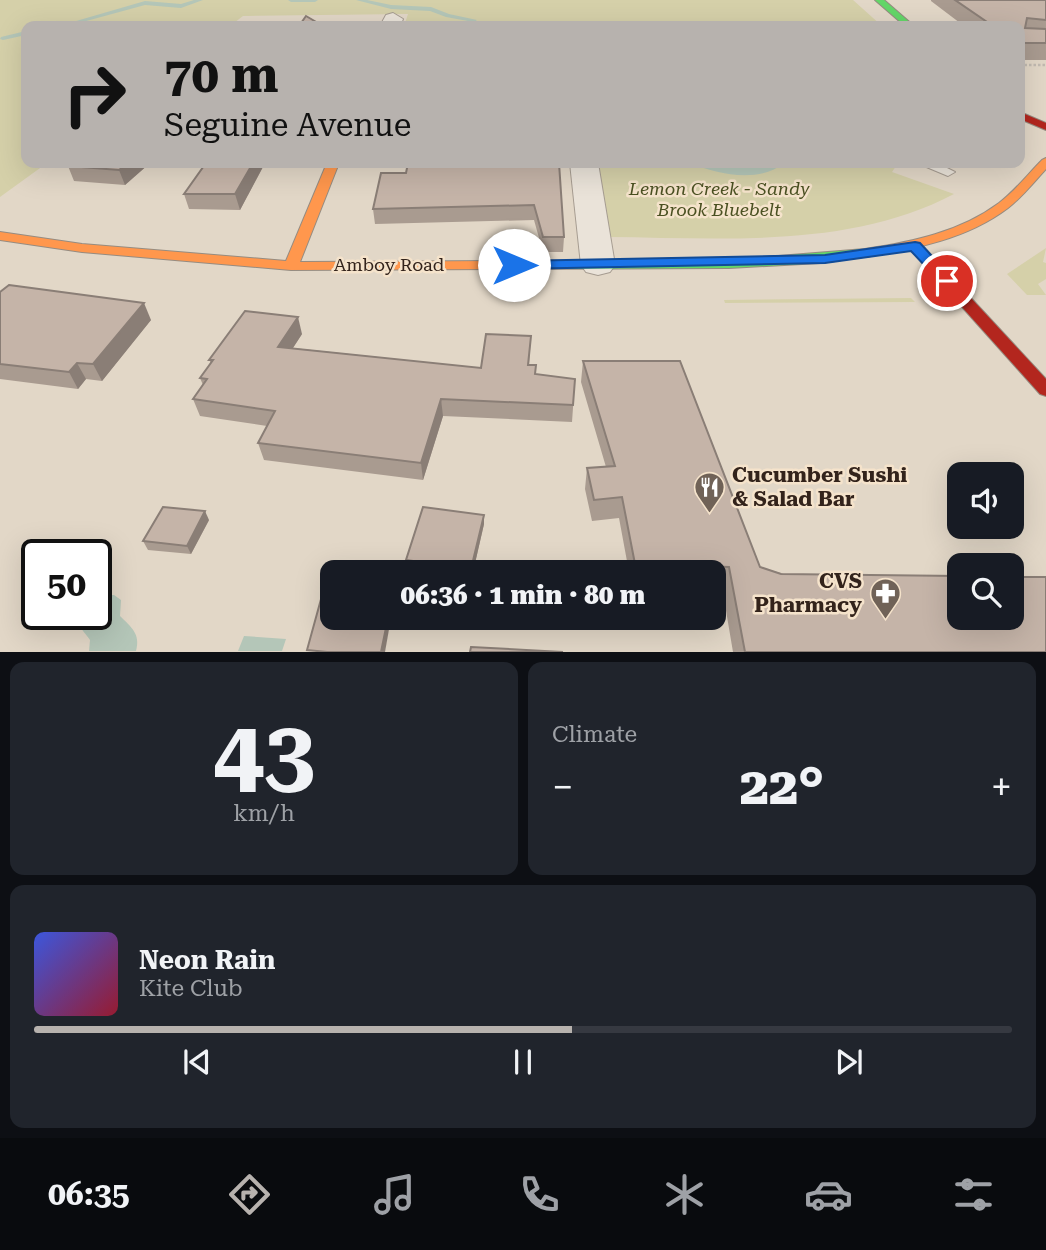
<!DOCTYPE html>
<meta charset="utf-8">
<style>
:root{--surface:#171b24;--page:#20242c;--text:#f1f3f6;--muted:#9ea1a6;--line:#363941;--accent:#b7b2ae}
body{margin:0;font-family:"Roboto Serif",serif;background:var(--page);color:var(--text);height:100vh;display:flex;flex-direction:column;font-size:26px;white-space:nowrap}
*{box-sizing:border-box;margin:0}
p{font-size:23px;color:var(--muted)}
.icon{flex:none;width:38px;height:38px;fill:none;stroke:currentColor;stroke-width:2;stroke-linecap:round;stroke-linejoin:round}
.map{position:relative;height:652px;overflow:hidden}
.drawer{display:flex;flex-direction:column;gap:10px;padding:10px;background:#0d0f14;flex:1}
.drawer>*{flex:none}
.guide{position:absolute;left:21px;top:21px;width:1004px;height:147px;border-radius:14px;box-shadow:0 7px 28px #0002;background:#b7b2ae;color:#111;overflow:hidden}
.tools{position:absolute;left:947px;top:462px;display:grid;gap:14px}
.tools a{display:grid;place-items:center;width:77px;height:77px;border-radius:14px;background:var(--surface);box-shadow:0 7px 28px #0002;font-size:35px}
.speed{position:absolute;left:21px;top:539px;display:flex;gap:14px;font-size:35px;font-weight:700;text-align:center}
.speed>*{display:grid;place-content:center;width:91px;height:91px;border-radius:50%;background:var(--surface);box-shadow:0 7px 28px #0002;line-height:1}
.speed .limit{border:4px solid #111;border-radius:10px;background:#fff;color:#111}
.pin{position:absolute;display:grid;place-items:center;width:60px;height:60px;color:#fff;margin:-30px;border:4px solid #fff;border-radius:50%;box-shadow:0 2px 7px #0007}
.me{position:absolute;width:77px;margin:-38px;rotate:90deg;stroke-linejoin:round;filter:drop-shadow(0 0 5px #0008)}
.turn{display:flex;align-items:center;gap:24px;height:147px;padding:0 28px;font-size:32px}
.turn .icon{width:91px;height:91px;stroke-width:2.5}
.turn b{display:block;font-size:49px;line-height:60px}
.big{font-size:52px;font-weight:800;line-height:1.1}
.drawer .widget{flex:1;display:flex;flex-direction:column;justify-content:center;gap:10px;min-width:0;padding:0 24px;border-radius:14px;background:var(--page)}
.drawer .dial{align-items:center;gap:0}
.dial b{font-size:91px;line-height:1}
.song{display:flex;align-items:center;gap:21px}
.cover{width:84px;height:84px;border-radius:10px;background:linear-gradient(135deg,hsl(230 70% 55%),hsl(350 70% 35%))}
.played{height:7px;border-radius:4px;background:linear-gradient(90deg,var(--accent) 55%,var(--line) 55%)}
.keys{display:flex;justify-content:space-around;direction:ltr}
.heat{display:flex;justify-content:space-between;align-items:center;font-size:38px;direction:ltr}
.drawer .tiles{flex:1;display:grid;gap:10px;grid-template-columns:1fr 1fr}
.widget:last-child{grid-column:span 2}
.trip{position:absolute;left:320px;top:560px;width:406px;height:70px;border-radius:14px;background:var(--surface);box-shadow:0 7px 28px #0002;font-weight:800;line-height:70px;text-align:center}
.dock{display:flex;height:112px;justify-content:space-around;align-items:center;background:#090b0e;color:var(--muted)}
.dock .icon{width:49px;height:49px}
.dock .on{color:var(--accent)}
.dock b{font-size:32px;color:var(--text)}
.map>svg:first-child{display:block}
.green{fill:#d5d0a9}
.water{fill:#b4c6b8}
.lines{fill:none;stroke-linecap:round;stroke-linejoin:round}
.stream{fill:#b4c6b8;fill-rule:evenodd}
.lane-casing{stroke:#a69c91;stroke-width:2}
.street-casing{stroke:#a69c91;stroke-width:2}
.fast-casing{stroke:#968c81;stroke-width:2}
.slow-casing{stroke:#968c81;stroke-width:2}
.jam-casing{stroke:#968c81;stroke-width:2}
.path{stroke:#c2bab1;stroke-width:2.5;stroke-dasharray:2.5 2;stroke-linecap:butt}
.lane{fill:#eae3d9;fill-rule:evenodd}
.street{fill:#eae3d9;fill-rule:evenodd}
.fast{fill:#63d668;fill-rule:evenodd}
.slow{fill:#ff974d;fill-rule:evenodd}
.jam{fill:#b3261e;fill-rule:evenodd}
.wall{fill:#a99b90}
.shaded-wall{fill:#8a7e76}
.building{fill:#c5b4a8;stroke:#8a7e76;stroke-width:2}
.route{fill:#1a73e8;stroke:#114b97;stroke-width:2}
.labels{text-anchor:middle;stroke-width:5;stroke-linejoin:round;paint-order:stroke}
.park-label{font-size:18px;font-style:italic;fill:#4a5021;stroke:#f5e3cb}
.street-label{font-size:18px;fill:#33231b;stroke:#f5e3cb}
.near-poi-label{font-size:21px;font-weight:bold;fill:#33231b;stroke:#f5e3cb;text-anchor:start}
</style>
<div class="map">
<svg width="1046" height="652" viewBox="0 0 1046 652">
<rect width="100%" height="100%" fill="#e2d7c7"/>
<g class="green">
<polygon points="0,0 853,0 882,26 404,26 408,14 243,16 230,26 26,26 26,163 47,163 0,197"/>
<path d="M597,163H898L892,172L954,194C850,249 722,238 608,237Z"/>
<polygon points="1046,248 1043,262 1046,263 1046,279 1038,284 1046,295 1027,295 1007,274"/>
<polygon points="911,298 915,302 725,303 724,300"/>
</g>
<g class="water">
<path d="M691,163L753,165L784,163C761,183 717,175 691,163Z"/>
<path d="M101,595H114L121,600L120,616C131,627 141,634 136,651H89L90,640C84,631 76,626 80,614H96V597Z"/>
<polygon points="244,636 286,639 282,651 238,651"/>
</g>
<g class="lines">
<g class="stream">
<polygon points="194,0 203,0 181,8 145,5 68,26 59,26 145,1 181,4"/>
<polygon points="288,0 318,0 315,2 291,2"/>
<polygon points="356,0 367,0 391,5 431,7 449,14 477,20 469,26 462,26 468,21 446,17 430,11 391,9"/>
<polygon points="26,31 26,35 3,40 0,39 1,37"/>
</g>
<defs>
<polygon id="lane" points="917,163 937,163 955,172 948,176"/>
<g id="street">
<polygon points="393,13 403,19 400,26 380,26 386,15"/>
<polygon points="570,163 598,163 615,265 610,272 598,275 586,272 581,265"/>
</g>
<g id="fast">
<polygon points="875,0 884,0 914,26 905,26"/>
<polygon points="865,249 872,253 870,256 820,263 729,268 500,269 493,265 500,261 729,260"/>
</g>
<g id="slow">
<path d="M1046,158V169C1034,182 1022,197 1008,208C967,239 915,249 865,257L858,253L865,249C912,242 960,232 999,203C1015,191 1028,174 1042,160Z"/>
<polygon points="327,163 339,163 300,262 500,261 507,265 500,269 291,270 82,252 0,240 0,232 82,244 286,261"/>
</g>
<g id="jam">
<polygon points="1020,112 1046,123 1046,130 1020,119"/>
<polygon points="915,242 920,243 1046,379 1046,396 1040,394 910,249 908,246 910,243"/>
</g>
</defs>
<use href="#lane" class="lane-casing"/>
<use href="#street" class="street-casing"/>
<use href="#fast" class="fast-casing"/>
<use href="#slow" class="slow-casing"/>
<use href="#jam" class="jam-casing"/>
<polyline class="path" points="1020,65 1046,65"/>
<use href="#lane" class="lane"/>
<use href="#street" class="street"/>
<use href="#fast" class="fast"/>
<use href="#slow" class="slow"/>
<use href="#jam" class="jam"/>
</g>
<g class="wall">
<polygon points="931,0 1046,0 1046,60 1020,60 1020,26 964,26 931,1"/>
<polygon points="150,163 125,185 74,181 68,166"/>
<polygon points="206,163 265,163 240,210 189,209 184,194"/>
<polygon points="559,163 564,237 563,252 543,252 534,220 375,224 373,209 406,173"/>
<polygon points="0,292 151,320 102,381 86,379 78,389 0,379"/>
<polygon points="302,334 293,348 481,368 531,336 529,365 536,365 536,374 575,379 572,422 443,416 423,480 264,460 258,443 267,426 200,416 193,399 203,385 200,378 211,363 209,360"/>
<polygon points="583,361 760,567 1046,652 733,652 722,587 714,587 714,572 629,572 619,518 592,521 585,489 587,468 606,467 581,382"/>
<polygon points="484,515 484,524 473,572 433,572 407,569 406,560"/>
<polygon points="209,520 191,554 148,550 143,541"/>
</g>
<g class="shaded-wall">
<polygon points="128,163 150,163 125,185 119,170"/>
<polygon points="253,163 265,163 240,210 235,194"/>
<polygon points="144,303 151,320 102,381 93,364"/>
<polygon points="298,317 302,334 283,363 278,347"/>
<polygon points="77,363 86,379 78,389 69,372"/>
<polygon points="441,399 443,416 423,480 421,463"/>
<polygon points="205,511 209,520 191,554 187,546"/>
<polygon points="484,515 484,524 473,572 471,572 471,569"/>
<polygon points="388,618 391,618 385,652 381,652"/>
</g>
<g class="building">
<polygon points="955,0 1046,0 1046,20 1027,18 1025,28 1046,29 1046,43 1020,43 1020,26 993,26"/>
<polygon points="306,16 323,26 299,26"/>
<polygon points="72,163 128,163 119,170 68,166"/>
<polygon points="206,163 253,163 235,194 184,194"/>
<polygon points="408,163 559,163 564,237 543,237 534,205 373,209 381,173 406,173"/>
<polygon points="9,285 144,303 93,364 77,363 69,372 0,364 0,292"/>
<polygon points="245,311 298,317 278,347 481,368 486,334 531,336 528,365 536,365 535,374 575,379 573,405 441,399 421,463 258,443 275,411 193,399 207,379 200,378 213,360 209,360"/>
<polygon points="583,361 680,361 760,567 781,574 959,576 959,618 1012,618 1012,577 1046,577 1046,652 745,652 729,567 635,564 622,497 594,500 587,468 615,466"/>
<polygon points="163,507 205,511 187,546 143,541"/>
<polygon points="423,507 484,515 471,569 406,560"/>
<polygon points="326,581 332,581 332,618 388,618 381,652 327,652 307,650"/>
<polygon points="471,647 563,652 470,652"/>
</g>
<polygon class="route" points="915,242 920,243 952,278 952,284 942,284 911,251 825,263 514,269 507,265 514,261 825,255"/>
<defs>
<symbol id="restaurant-pin" viewBox="-11 -11 22 30"><path d="M0 17L-7.5 6A9.5 9.5 0 1 1 7.5 6Z" fill="#706257" stroke="#f5e3cb"/><path d="M-5-6h1v4h1v-4h1v4h1v-4h1v5L-1.5 .5V6h-2V.5L-5-1ZM5-6V6H3V1.5H1.5Q1.5-4 5-6Z" fill="#fff"/></symbol>
<symbol id="pharmacy-pin" viewBox="-11 -11 22 30"><path d="M0 17L-7.5 6A9.5 9.5 0 1 1 7.5 6Z" fill="#706257" stroke="#f5e3cb"/><path d="M-2-6h4v4h4v4h-4v4h-4v-4h-4v-4h4Z" fill="#fff"/></symbol>
</defs>
<g fill-rule="evenodd">
<use href="#restaurant-pin" x="692" y="470" width="35" height="47"/>
<use href="#pharmacy-pin" x="868" y="576" width="35" height="47"/>
</g>
<g class="labels">
<g class="park-label">
<text x="719" y="195">Lemon Creek - Sandy<tspan x="719" dy="21">Brook Bluebelt</tspan></text>
</g>
<g class="street-label">
<text x="389" y="271">Amboy Road</text>
</g>
<g class="near-poi-label">
<text x="732" y="482">Cucumber Sushi<tspan x="732" dy="24">&amp; Salad Bar</tspan></text>
<text x="862" y="588" text-anchor="end">CVS<tspan x="862" dy="24">Pharmacy</tspan></text>
</g>
</g>
</svg>
<div class="tools">
<a><svg class="icon" aria-label="sound" viewBox="0 0 24 24"><path d="M4 9h4l5-4v14l-5-4H4zM17 9q2 3 0 6"/></svg></a>
<a><svg class="icon" aria-label="search" viewBox="0 0 24 24"><circle cx="10" cy="10" r="6"/><path d="M15 15l6 6"/></svg></a>
</div>
<div class="speed"><div class="limit">50</div></div>
<div class="pin" style="left:947px;top:281px;background:#d93025"><svg class="icon" aria-label="arrive" viewBox="0 0 24 24"><path d="M6 21V4h12l-3 4 3 4H6"/></svg></div>
<svg class="me" style="left:514px;top:265px" viewBox="-20 -20 40 40"><circle r="19" fill="#fff"/><path d="M0-13L10 11 0 6-10 11z" fill="#1a73e8"/></svg>
<div class="trip">06:36 · 1 min · 80 m</div>
<div class="guide">
<div class="turn"><svg class="icon" aria-label="right" viewBox="0 0 24 24"><path d="M7 20v-9h11M14 6l5 5-5 5"/></svg><div><b>70 m</b>Seguine Avenue</div></div>
</div>
</div>
<section class="drawer">
<div class="tiles">
<div class="widget dial"><b>43</b><p>km/h</p></div>
<div class="widget"><p>Climate</p>
<div class="heat"><a>−</a><b class="big">22°</b><a>+</a></div>
</div>
<div class="widget">
<div class="song"><i class="cover"></i><div><b>Neon Rain</b><p>Kite Club</p></div></div>
<div class="played"></div>
<div class="keys"><svg class="icon" aria-label="previous" viewBox="0 0 24 24"><path d="M18 5L8 12l10 7zM5 5v14"/></svg><svg class="icon" aria-label="pause" viewBox="0 0 24 24"><path d="M8 5v14M16 5v14"/></svg><svg class="icon" aria-label="next" viewBox="0 0 24 24"><path d="M6 5l10 7-10 7zM19 5v14"/></svg></div>
</div>
</div>
</section>
<nav class="dock">
<b>06:35</b>
<svg class="icon on" aria-label="directions" viewBox="0 0 24 24"><path d="M12 3l9 9-9 9-9-9zM9 14v-3h6M13 9l2 2-2 2"/></svg>
<svg class="icon" aria-label="music" viewBox="0 0 24 24"><path d="M9 18V5l10-2v13"/><circle cx="6" cy="18" r="3"/><circle cx="16" cy="16" r="3"/></svg>
<svg class="icon" aria-label="phone" viewBox="0 0 24 24"><path d="M5 4h4l2 5-3 2q2 4 5 5l2-3 5 2v4C11 20 4 13 5 4z"/></svg>
<svg class="icon" aria-label="climate" viewBox="0 0 24 24"><path d="M12 3v18M4 7l16 10M4 17L20 7"/></svg>
<svg class="icon" aria-label="car" viewBox="0 0 24 24"><path d="M5 17H2v-5l4-1 3-4h7l3 4 3 1v5h-3M9 17h6M6 11h13"/><circle cx="7" cy="17" r="2"/><circle cx="17" cy="17" r="2"/></svg>
<svg class="icon" aria-label="filters" viewBox="0 0 24 24"><path d="M4 7h16M4 17h16"/><circle cx="9" cy="7" r="2"/><circle cx="15" cy="17" r="2"/></svg>
</nav>
